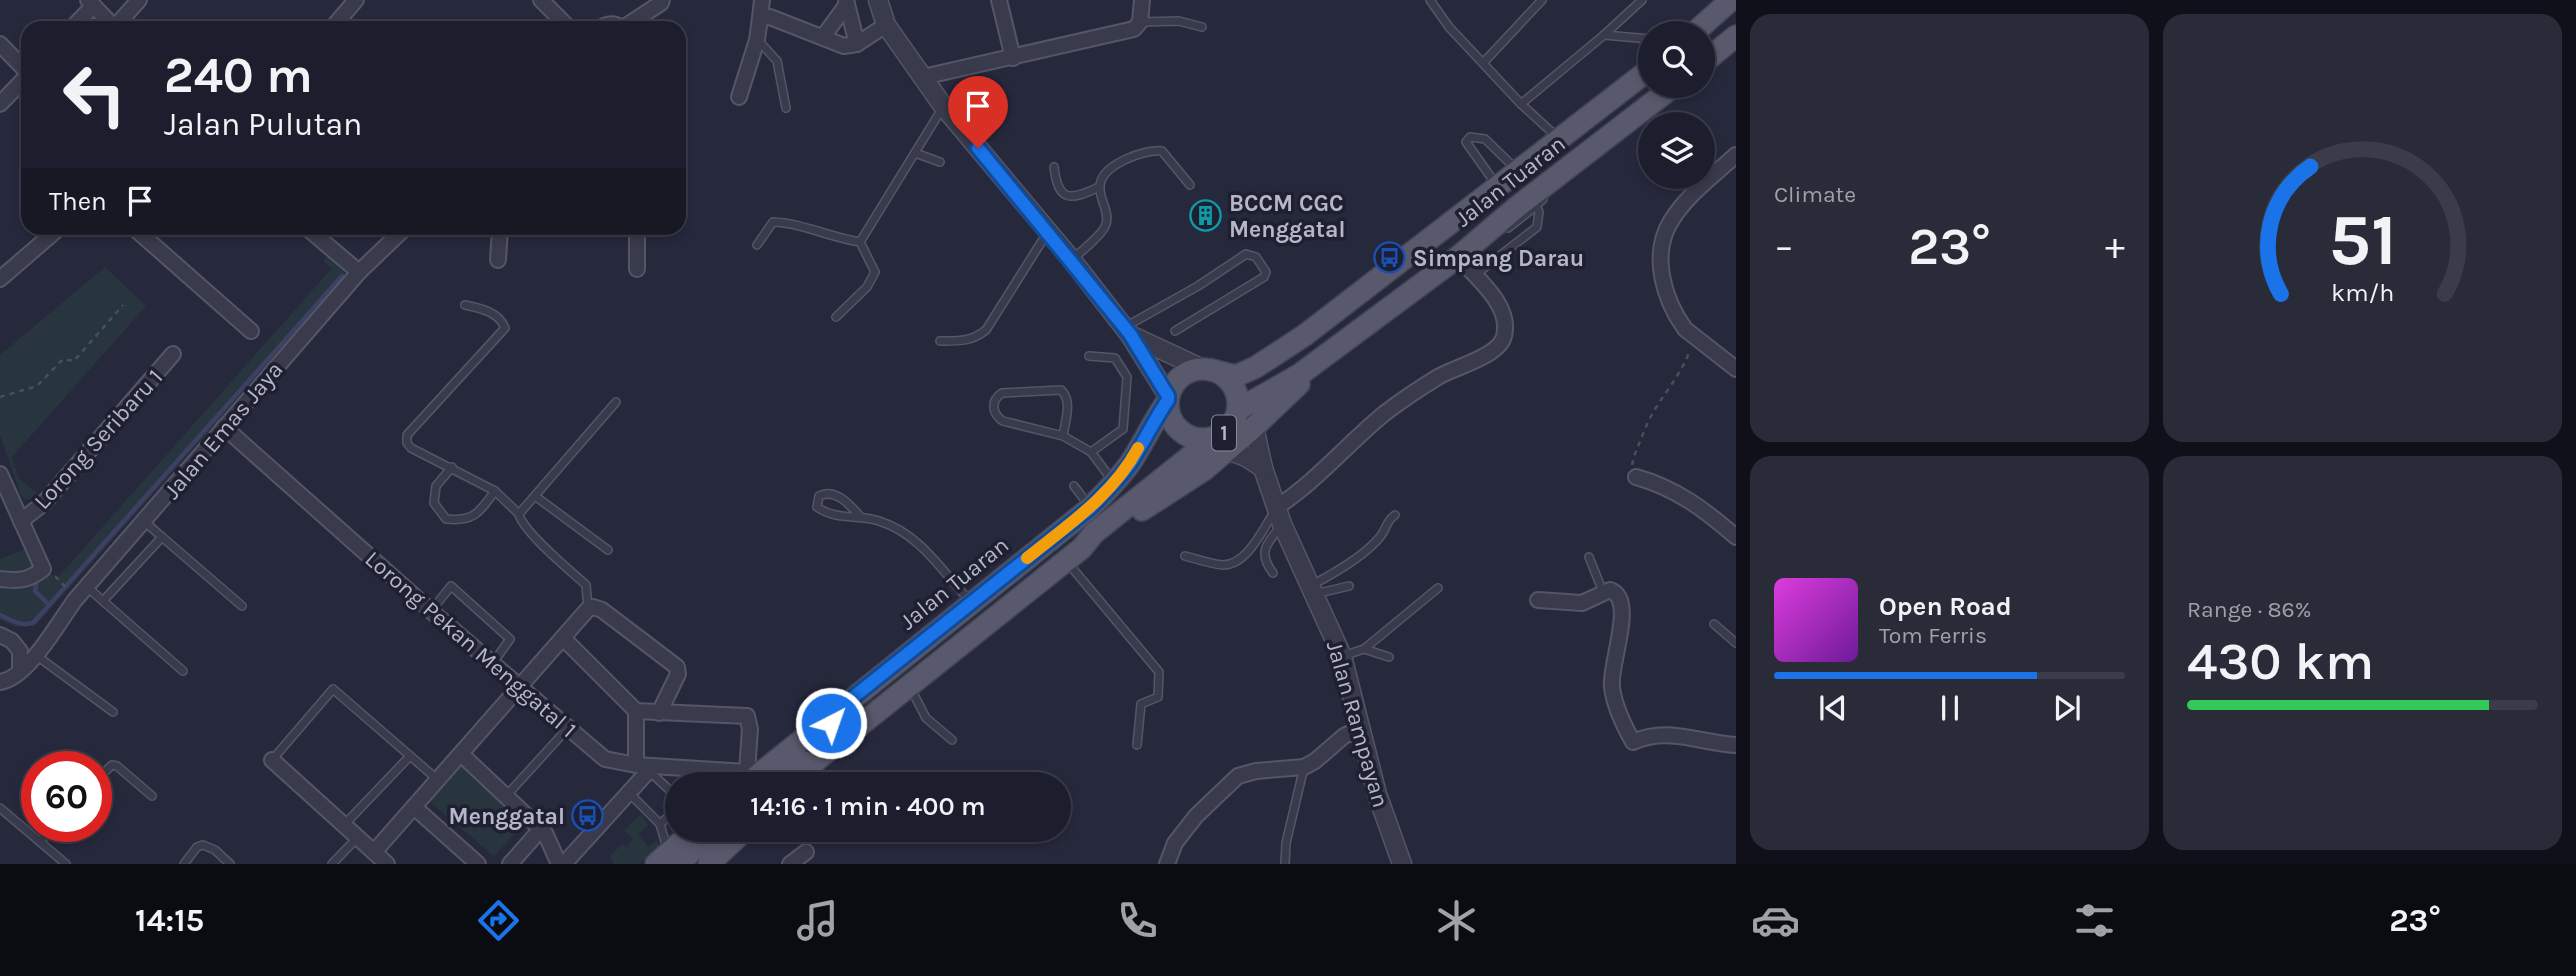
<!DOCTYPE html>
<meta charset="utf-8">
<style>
:root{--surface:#1c1e2d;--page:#292b39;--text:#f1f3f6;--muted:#a0a2aa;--line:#3a3c49;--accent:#1a73e8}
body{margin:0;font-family:Karla,sans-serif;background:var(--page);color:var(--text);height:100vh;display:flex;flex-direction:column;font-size:26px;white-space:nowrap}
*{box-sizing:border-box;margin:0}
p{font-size:23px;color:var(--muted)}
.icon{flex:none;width:38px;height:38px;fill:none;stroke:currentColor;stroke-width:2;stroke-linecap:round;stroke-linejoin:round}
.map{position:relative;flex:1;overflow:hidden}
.details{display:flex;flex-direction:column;gap:14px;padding:14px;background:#0f1019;width:840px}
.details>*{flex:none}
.banner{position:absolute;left:21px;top:21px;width:665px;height:214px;border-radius:21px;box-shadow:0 4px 10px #0003,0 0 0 2px var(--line);background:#1c1e2d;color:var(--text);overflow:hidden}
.fabs{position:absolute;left:1638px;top:21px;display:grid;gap:14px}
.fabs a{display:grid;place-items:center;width:77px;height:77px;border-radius:50%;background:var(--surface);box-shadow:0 4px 10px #0003,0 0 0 2px var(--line);font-size:35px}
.speed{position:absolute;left:21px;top:751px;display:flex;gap:14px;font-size:35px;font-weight:700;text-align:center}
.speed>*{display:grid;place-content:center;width:91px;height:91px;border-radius:50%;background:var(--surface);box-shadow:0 4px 10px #0003,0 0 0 2px var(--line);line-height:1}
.speed .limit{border:10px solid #d22;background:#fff;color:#111}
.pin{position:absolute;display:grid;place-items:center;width:60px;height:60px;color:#fff;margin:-72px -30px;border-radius:50% 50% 50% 0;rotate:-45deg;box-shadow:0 0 7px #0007}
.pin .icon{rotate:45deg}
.me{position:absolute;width:77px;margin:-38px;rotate:41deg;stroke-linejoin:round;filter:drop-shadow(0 0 5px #0008)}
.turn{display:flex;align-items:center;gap:24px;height:147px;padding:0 28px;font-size:32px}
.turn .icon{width:91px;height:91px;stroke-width:2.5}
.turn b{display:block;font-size:49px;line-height:60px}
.then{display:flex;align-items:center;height:66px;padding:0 28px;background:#0003;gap:14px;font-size:26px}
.big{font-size:52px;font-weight:600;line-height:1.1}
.details .card{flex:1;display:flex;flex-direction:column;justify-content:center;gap:10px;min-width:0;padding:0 24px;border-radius:21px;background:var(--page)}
.details .dial{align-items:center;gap:0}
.dial svg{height:182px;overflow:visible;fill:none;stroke:var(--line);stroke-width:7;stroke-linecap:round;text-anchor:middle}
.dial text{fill:var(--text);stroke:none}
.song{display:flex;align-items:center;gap:21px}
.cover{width:84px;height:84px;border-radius:10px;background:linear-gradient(135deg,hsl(300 70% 55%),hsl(280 70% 35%))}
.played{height:7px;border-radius:4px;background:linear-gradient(90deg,var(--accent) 75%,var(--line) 75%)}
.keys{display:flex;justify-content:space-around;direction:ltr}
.heat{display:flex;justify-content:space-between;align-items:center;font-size:38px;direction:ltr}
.charge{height:10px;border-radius:5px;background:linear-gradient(90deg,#34c759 86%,var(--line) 0)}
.details .tiles{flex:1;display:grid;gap:14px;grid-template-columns:repeat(2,1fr)}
.trip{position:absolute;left:665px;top:772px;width:406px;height:70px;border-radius:35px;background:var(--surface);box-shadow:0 4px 10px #0003,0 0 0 2px var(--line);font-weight:600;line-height:70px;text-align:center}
.menu{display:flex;height:112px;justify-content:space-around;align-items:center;background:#0b0c12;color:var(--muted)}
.menu .icon{width:49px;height:49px}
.menu .current{color:var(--accent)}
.menu b{font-size:32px;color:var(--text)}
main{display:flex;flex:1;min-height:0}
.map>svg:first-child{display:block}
.green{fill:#29353e}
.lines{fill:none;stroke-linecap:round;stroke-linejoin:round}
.stream{stroke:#3d4063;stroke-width:4.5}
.service-casing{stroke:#545667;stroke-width:10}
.minor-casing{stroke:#545667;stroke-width:18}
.tertiary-casing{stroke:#545667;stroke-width:21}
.primary-casing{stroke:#424455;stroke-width:24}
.path{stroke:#46505a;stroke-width:2.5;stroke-dasharray:5 5;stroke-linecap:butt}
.service{stroke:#393b4c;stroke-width:7}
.minor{stroke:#393b4c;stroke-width:14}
.tertiary{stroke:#393b4c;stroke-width:18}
.primary{stroke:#58596c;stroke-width:21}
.route-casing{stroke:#114b97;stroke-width:18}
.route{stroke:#1a73e8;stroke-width:12}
.slow{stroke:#f59e0b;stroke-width:12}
.labels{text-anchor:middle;stroke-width:7;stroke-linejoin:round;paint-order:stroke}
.shield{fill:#1e2031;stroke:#88899a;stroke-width:2}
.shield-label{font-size:21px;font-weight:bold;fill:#b5b6c7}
.street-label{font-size:23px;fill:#b5b6c7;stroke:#1e2031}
.poi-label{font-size:23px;font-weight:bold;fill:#b5b6c7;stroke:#1e2031;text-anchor:start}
</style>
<main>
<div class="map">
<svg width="1736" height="864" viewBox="0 0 1736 864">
<rect width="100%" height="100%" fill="#26283c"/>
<g class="green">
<polygon points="329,255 344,267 345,279 35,626 16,627 0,620 0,559 25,549 40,582 51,574 55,579 60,575 331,269 323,260"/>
<polygon points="105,267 146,306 12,457 19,478 41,497 26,500 21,495 0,435 0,355"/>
<polygon points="454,765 465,768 523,817 522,826 494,856 425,798"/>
<polygon points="641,814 648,826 638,834 648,847 656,841 660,845 640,864 613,864 610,856 622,844 626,847 633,839 624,830"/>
</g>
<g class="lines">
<g class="stream">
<polyline points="37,579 35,591 49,605"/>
<path d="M0,615C11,620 23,628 34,622L342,276"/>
</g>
<defs>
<g id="service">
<polyline points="1430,0 1449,27 1521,104 1557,137"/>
<polyline points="1140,22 1179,21 1202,27"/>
<polyline points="1604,35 1642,0"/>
<polyline points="758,40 777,61 786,108"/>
<polyline points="1484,62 1542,0"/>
<polyline points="1521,104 1604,35 1650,39"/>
<polyline points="915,153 940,162"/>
<path d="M1054,167C1058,202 1070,201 1099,187"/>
<polyline points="1495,183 1466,142 1470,137 1485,139 1515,168"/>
<polyline points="1508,228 1536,206"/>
<path d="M757,245L773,222C802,223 829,237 860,242"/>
<path d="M1072,259C1080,253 1104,233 1106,224C1110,212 1099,199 1100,187C1100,165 1144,149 1162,151L1190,185"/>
<polyline points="1475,275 1537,227 1539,212 1536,206 1543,199"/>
<path d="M465,305C480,308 499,312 505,328L407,435V443L411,448L495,491L519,514"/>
<polyline points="836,317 867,287 875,272 860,242 943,107"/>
<polyline points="1125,327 1198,286 1246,254 1256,257 1266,272 1264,277 1175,331"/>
<path d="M940,341C958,341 971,342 986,330L1047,233"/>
<polyline points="1089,356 1115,358 1127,377 1123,429 1091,452"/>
<path d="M1063,436C1065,421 1073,401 1061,390L1002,393C990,401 992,414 1003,421L1063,436L1091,452L1112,480"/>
<path d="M452,467L436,486L434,503L446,519C475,522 479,512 495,491"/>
<polyline points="1074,486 1090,507"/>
<polyline points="535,496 608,550"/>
<path d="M859,515C849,504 835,488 819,496L817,507C837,521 857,514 879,521C921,534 942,572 971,602"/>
<polyline points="162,537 242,606"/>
<path d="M1185,556C1197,559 1211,564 1223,565C1248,565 1263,528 1275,511"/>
<polyline points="1589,557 1603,592"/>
<polyline points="1068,563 1159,672 1158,697 1141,704 1137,745"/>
<path d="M1273,573C1257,552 1267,543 1282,525"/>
<path d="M1312,585C1333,574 1365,555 1380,537C1387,529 1385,522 1395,515"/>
<polyline points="87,587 183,671"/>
<polyline points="1315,594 1349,586"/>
<polyline points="103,601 162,537 145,522"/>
<path d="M588,608L586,585C571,571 522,531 519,514L616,402"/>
<polyline points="431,611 451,586 510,639 493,663"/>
<polyline points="1714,624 1736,643"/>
<polyline points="1364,649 1389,657"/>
<polyline points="37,656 113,712"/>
<polyline points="1343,656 1364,649 1438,588"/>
<polyline points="911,689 926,718 952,740"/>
<polyline points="272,760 333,689 438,780"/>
<polyline points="649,771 677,797"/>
<polyline points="96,780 112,765 117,766 152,796"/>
<polyline points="629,793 660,824"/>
<polyline points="507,795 568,728"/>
<polyline points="0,808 66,864"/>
<polyline points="344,825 410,756"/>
<polyline points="40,842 54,826"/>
<polyline points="667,848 660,824 677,809"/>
<polyline points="184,864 197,847 203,845 215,850 230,864"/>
<polyline points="332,864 357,838"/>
<polyline points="1285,864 1286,843 1304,767"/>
</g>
<g id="minor">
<polyline points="88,0 115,28"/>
<polyline points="541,0 569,28"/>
<polyline points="999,0 1013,58"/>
<polyline points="847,4 857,44"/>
<polyline points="760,18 762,0"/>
<polyline points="115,27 139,0"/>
<polyline points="72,28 93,6"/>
<polyline points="332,28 356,0"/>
<path d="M600,28C609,23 614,23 623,28"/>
<polyline points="623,28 661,3 662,0"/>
<polyline points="823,37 847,4 846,0"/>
<polyline points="0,44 28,73"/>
<polyline points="923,77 1134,29 1140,22 1142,0"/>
<polyline points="739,97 757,40 760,18 770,17 844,46 857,44 886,25"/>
<polyline points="0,104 28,75"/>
<path d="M1736,155C1714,175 1687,195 1671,221C1650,255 1664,300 1685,329L1736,369"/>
<polyline points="134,228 251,331"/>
<polyline points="307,228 359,272"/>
<polyline points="637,228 637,269"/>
<polyline points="498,260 500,228"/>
<polyline points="0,279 59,228"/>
<polyline points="224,427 431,611 605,759 636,765 747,772 755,777"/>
<path d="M0,474L43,569C28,581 19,581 0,579"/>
<path d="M1636,477C1676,488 1705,510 1736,537"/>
<path d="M1277,507C1318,480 1348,443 1385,413C1402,400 1420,388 1438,377C1455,367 1500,356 1504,336C1512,305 1476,278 1458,257"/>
<polyline points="21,521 44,503 173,354"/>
<path d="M1538,600L1582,603L1610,590C1637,599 1609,664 1612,687C1614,705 1624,726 1633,742C1668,726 1700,743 1736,745"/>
<polyline points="0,635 12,641 20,651 20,669"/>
<polyline points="563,638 636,711 747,716 750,729 747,772"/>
<path d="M0,682C28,678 58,623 75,600L359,272L405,228"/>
<polyline points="636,711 636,765"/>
<polyline points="461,754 545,833 559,864"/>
<polyline points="272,760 387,864"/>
<polyline points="414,807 478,864"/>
<polyline points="374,852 588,609 593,607 602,610 677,667 678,674 659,713"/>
<polyline points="510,864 541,829"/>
<polyline points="564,864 653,766"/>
<polyline points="790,864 806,852"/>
<polyline points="1167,864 1175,843 1196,816 1238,776 1256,771 1304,767 1315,761 1344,736 1361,728"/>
</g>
<g id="tertiary">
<polyline points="878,0 886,25 943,106 1071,259 1130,335 1168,396"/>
<polyline points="1130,335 1203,369"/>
<polyline points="1254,427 1263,468 1282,524 1342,656 1377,794 1402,864"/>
<polyline points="1227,450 1246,457 1263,468"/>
</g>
<g id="primary">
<polyline points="1694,33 1731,0"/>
<polyline points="1703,63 1736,36"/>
<circle cx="1203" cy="404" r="35"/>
<polyline points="1211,370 1236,376 1256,367 1305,335 1650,69"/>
<polyline points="1239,409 1299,375 1458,257 1517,207 1674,86"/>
<polyline points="1142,510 1204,470 1254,427 1299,384"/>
<path d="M747,784L1090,508C1105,493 1119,479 1131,462C1144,442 1154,420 1168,400"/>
<polyline points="770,784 796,763 804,762"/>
<polyline points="792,784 819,758 1082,548 1094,533 1212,439"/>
<polyline points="656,864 694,830"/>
<polyline points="678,864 716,830"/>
<polyline points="709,864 745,830"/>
</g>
</defs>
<use href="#service" class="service-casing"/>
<use href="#minor" class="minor-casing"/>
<use href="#tertiary" class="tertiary-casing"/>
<use href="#primary" class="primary-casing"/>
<g class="path">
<polyline points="0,397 37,386 63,359 74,361 123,305"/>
<path d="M1632,465L1634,456C1641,440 1647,421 1657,406C1669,387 1682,372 1690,350"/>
<polyline points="55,576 67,589"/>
</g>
<use href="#service" class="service"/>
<use href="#minor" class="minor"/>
<use href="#tertiary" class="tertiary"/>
<use href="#primary" class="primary"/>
</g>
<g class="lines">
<defs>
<path id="route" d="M831,723L841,707L1090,508C1105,493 1119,479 1131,462C1144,442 1154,420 1168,400V396L1130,334L978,148"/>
</defs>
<use href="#route" class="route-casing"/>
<use href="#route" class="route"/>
<path class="slow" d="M1027,558C1068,525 1113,495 1138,448"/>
</g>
<defs>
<symbol id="building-ring" viewBox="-11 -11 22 22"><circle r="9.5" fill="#1e2031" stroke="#0f9aa8" stroke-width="1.5"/><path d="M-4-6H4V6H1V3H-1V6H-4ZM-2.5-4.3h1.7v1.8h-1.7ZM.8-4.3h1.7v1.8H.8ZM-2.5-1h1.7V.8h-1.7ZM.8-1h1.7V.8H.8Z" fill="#0f9aa8"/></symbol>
<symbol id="bus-ring" viewBox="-11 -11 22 22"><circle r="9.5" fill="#1e2031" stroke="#1a4fb4" stroke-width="1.5"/><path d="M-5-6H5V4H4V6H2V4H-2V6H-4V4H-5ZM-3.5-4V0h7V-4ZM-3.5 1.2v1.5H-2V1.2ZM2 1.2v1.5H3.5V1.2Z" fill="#1a4fb4"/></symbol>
</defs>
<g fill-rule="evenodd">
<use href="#building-ring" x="1188" y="198" width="35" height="35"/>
<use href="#bus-ring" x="1372" y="240" width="35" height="35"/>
<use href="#bus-ring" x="570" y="798" width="35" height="35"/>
</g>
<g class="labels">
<rect class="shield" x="1212" y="415.5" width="24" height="35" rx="5"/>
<g class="shield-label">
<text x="1224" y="440">1</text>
</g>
<g class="street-label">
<text transform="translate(1510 181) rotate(-38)" y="8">Jalan Tuaran</text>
<text transform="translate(223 430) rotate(-50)" y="8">Jalan Emas Jaya</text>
<text transform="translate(98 439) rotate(-48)" y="8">Lorong Seribaru 1</text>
<text transform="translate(954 583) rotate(-39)" y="8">Jalan Tuaran</text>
<text transform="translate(471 644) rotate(41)" y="8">Lorong Pekan Menggatal 1</text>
<text transform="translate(1358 724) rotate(74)" y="8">Jalan Rampayan</text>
</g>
<g class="poi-label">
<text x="1229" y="211">BCCM CGC<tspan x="1229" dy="26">Menggatal</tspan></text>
<text x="1413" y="266">Simpang Darau</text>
<text x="565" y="824" text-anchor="end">Menggatal</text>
</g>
</g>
</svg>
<div class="fabs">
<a><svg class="icon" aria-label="search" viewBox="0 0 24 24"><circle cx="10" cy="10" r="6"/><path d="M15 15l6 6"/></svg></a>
<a><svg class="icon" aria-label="layers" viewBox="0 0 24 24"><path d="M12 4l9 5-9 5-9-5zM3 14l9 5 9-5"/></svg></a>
</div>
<div class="speed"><div class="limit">60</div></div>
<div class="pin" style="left:978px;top:148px;background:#d93025"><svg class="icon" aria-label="arrive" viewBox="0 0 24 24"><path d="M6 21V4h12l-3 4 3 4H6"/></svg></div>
<svg class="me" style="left:831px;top:723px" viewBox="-20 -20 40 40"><circle r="17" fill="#1a73e8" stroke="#fff" stroke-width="3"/><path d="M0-11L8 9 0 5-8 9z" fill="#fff"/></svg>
<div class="trip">14:16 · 1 min · 400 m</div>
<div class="banner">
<div class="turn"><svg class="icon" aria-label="left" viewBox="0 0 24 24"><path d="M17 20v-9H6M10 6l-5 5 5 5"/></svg><div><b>240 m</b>Jalan Pulutan</div></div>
<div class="then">Then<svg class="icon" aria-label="arrive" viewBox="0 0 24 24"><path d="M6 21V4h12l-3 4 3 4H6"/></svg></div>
</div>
</div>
<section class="details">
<div class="tiles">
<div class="card"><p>Climate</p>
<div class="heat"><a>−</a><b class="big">23°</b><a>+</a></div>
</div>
<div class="card dial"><svg viewBox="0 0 100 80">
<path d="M14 69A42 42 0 1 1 86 69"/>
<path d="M14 69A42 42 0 0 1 27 13" stroke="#1a73e8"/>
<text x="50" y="56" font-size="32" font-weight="700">51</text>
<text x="50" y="72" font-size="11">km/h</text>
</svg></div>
<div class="card">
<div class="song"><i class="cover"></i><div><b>Open Road</b><p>Tom Ferris</p></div></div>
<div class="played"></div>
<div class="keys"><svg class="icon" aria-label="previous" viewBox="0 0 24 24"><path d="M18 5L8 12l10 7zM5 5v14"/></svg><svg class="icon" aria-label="pause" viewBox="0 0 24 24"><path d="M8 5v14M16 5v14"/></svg><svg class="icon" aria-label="next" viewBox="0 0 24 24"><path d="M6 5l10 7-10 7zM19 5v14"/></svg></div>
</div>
<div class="card"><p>Range · 86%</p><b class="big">430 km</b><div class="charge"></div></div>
</div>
</section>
</main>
<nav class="menu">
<b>14:15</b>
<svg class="icon current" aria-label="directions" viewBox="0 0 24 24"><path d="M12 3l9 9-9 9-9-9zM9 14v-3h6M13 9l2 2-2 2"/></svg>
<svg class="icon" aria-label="music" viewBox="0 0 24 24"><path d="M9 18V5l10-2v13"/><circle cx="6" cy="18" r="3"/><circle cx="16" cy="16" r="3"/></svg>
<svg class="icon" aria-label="phone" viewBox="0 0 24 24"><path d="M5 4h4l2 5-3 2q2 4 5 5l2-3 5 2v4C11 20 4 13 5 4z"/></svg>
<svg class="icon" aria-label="climate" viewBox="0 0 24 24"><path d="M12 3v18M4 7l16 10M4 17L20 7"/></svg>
<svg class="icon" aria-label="car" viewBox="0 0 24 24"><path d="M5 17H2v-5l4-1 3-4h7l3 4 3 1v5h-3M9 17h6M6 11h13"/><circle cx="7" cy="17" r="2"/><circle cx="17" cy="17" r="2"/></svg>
<svg class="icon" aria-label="filters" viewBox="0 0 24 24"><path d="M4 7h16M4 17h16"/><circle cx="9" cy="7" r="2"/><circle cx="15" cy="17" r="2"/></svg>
<b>23°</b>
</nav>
